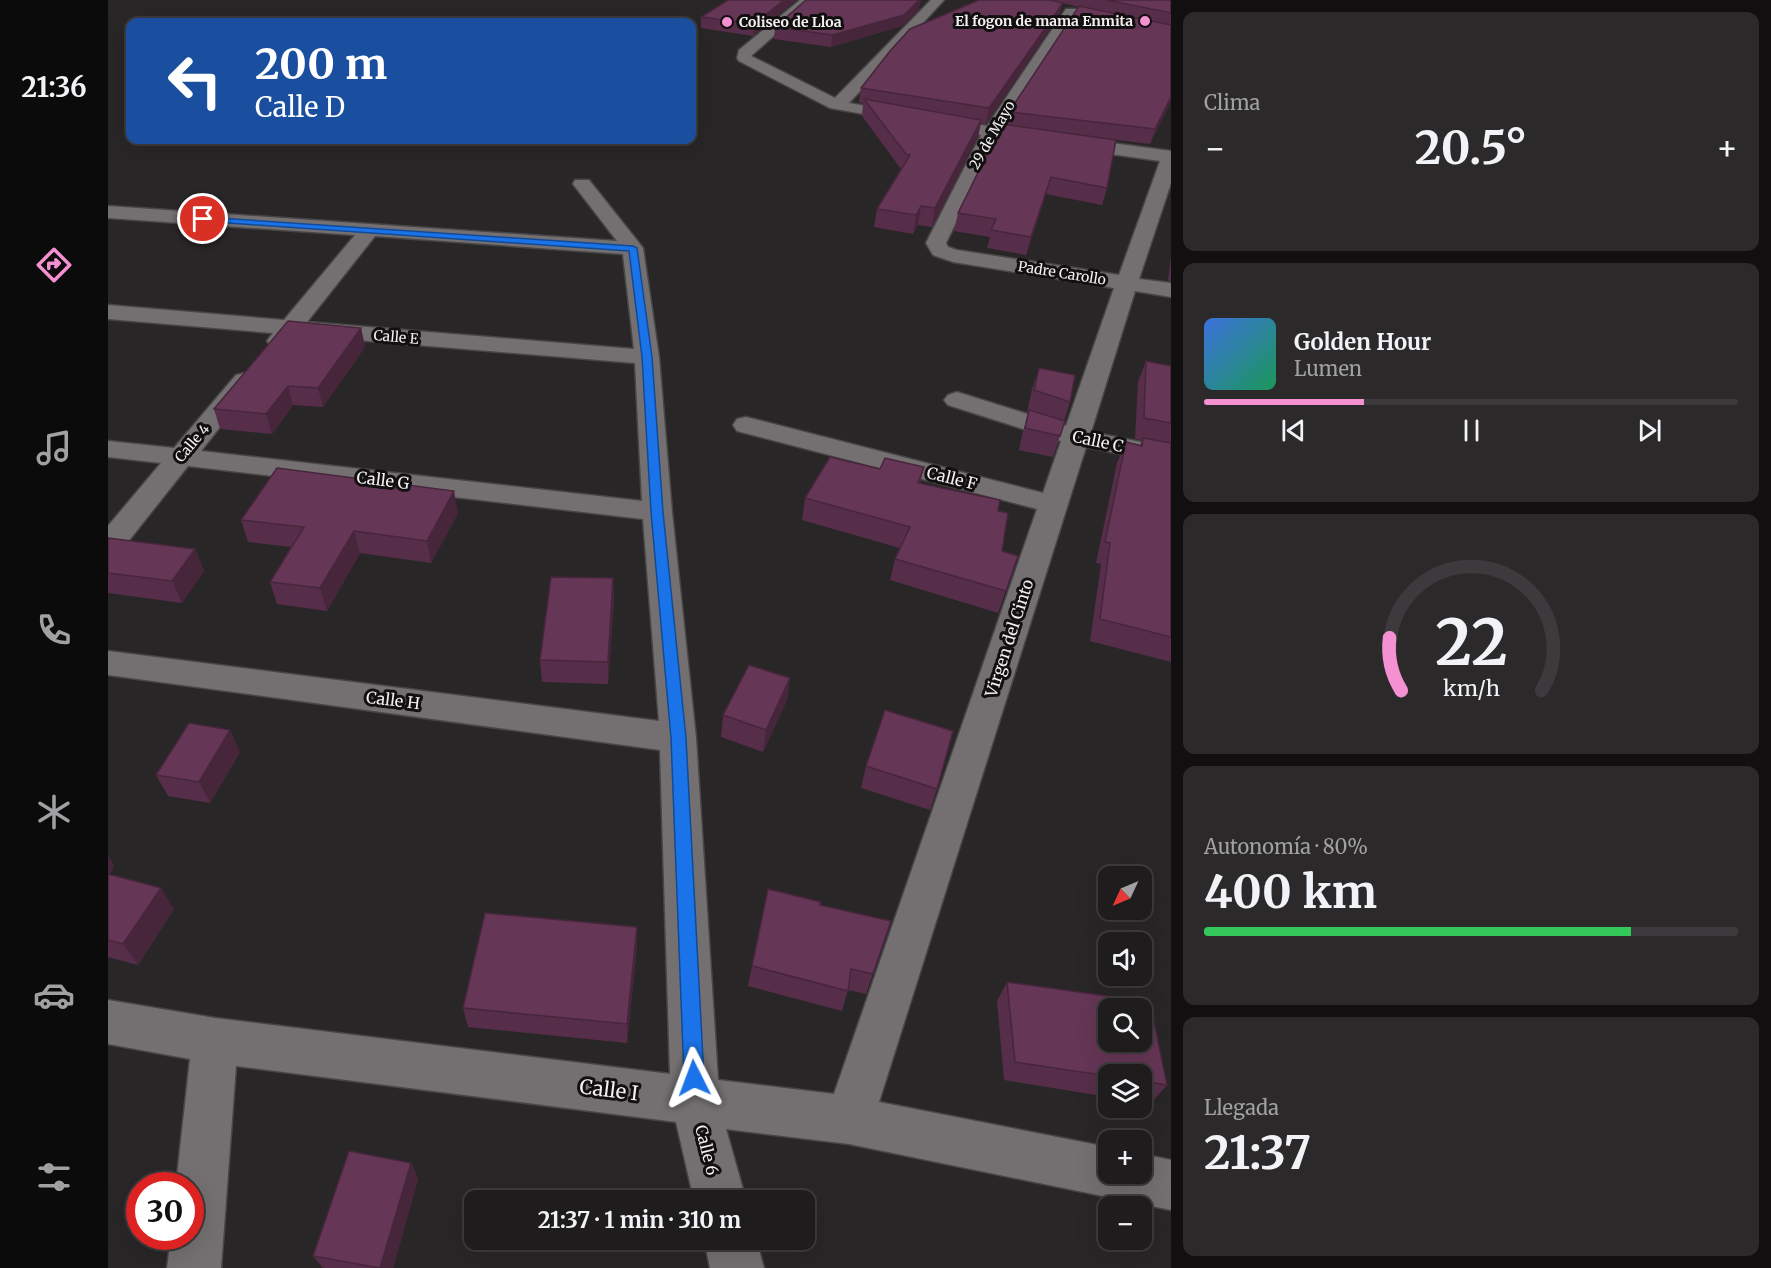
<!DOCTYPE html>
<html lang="es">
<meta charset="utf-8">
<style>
:root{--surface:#1f1c1e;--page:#2c292b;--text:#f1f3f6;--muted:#a1a1a4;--line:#3c3a3c;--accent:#f591d2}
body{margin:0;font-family:Merriweather,serif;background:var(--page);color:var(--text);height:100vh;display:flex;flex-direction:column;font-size:22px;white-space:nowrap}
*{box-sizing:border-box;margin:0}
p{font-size:20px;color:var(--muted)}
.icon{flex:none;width:33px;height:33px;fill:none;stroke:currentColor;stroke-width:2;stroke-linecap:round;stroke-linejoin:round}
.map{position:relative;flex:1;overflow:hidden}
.details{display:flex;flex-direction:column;gap:12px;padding:12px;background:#110f10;width:600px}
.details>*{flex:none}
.top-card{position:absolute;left:18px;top:18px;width:570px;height:126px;border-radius:12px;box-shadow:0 6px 24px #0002,0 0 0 2px var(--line);background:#1a4fa0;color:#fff;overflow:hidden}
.needle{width:39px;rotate:226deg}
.buttons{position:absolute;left:990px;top:866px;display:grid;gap:12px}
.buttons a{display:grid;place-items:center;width:54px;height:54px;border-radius:12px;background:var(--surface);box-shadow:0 6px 24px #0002,0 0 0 2px var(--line);font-size:30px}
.speed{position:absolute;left:18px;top:1172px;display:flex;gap:12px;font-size:30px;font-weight:700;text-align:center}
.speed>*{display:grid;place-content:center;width:78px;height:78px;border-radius:50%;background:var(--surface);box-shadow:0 6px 24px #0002,0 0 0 2px var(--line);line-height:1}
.speed .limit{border:9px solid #d22;background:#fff;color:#111}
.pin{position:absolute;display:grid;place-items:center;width:51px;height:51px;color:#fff;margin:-26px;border:3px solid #fff;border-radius:50%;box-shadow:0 2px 6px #0007}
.me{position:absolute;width:66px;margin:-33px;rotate:357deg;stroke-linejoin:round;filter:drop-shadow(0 0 4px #0008)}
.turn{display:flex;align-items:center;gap:21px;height:126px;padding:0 30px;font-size:27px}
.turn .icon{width:78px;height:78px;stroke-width:2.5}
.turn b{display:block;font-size:42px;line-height:51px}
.big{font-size:45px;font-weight:700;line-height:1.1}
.details .card{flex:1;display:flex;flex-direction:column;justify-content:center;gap:9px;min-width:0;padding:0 21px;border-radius:12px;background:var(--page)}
.details .dial{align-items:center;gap:0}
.dial svg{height:156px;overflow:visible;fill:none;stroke:var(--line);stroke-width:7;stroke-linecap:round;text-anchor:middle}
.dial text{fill:var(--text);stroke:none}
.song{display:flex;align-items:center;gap:18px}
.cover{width:72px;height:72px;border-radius:9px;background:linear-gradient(135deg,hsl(220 70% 55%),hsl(150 70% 35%))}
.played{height:6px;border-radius:3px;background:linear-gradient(90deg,var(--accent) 30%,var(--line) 30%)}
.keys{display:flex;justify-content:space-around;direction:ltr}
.heat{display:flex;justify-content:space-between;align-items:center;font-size:33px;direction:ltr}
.charge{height:9px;border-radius:4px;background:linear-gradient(90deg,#34c759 80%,var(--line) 0)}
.trip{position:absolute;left:356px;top:1190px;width:351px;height:60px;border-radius:12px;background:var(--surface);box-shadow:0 6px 24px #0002,0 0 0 2px var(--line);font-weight:700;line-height:60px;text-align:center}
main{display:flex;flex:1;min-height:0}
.dock{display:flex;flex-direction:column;width:108px;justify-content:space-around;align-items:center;background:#0c0b0c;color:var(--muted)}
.dock .icon{width:42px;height:42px}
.dock .on{color:var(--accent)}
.dock b{font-size:27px;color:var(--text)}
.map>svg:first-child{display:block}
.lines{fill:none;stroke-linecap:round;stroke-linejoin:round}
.minor-casing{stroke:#484546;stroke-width:3}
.minor{fill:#747072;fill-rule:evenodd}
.wall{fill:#572e49}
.shaded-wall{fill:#47263c}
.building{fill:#653655;stroke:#47263c;stroke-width:1.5;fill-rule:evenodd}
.route{fill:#1a73e8;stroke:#114b97;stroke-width:1.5}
.poi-dot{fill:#f591d2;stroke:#110f10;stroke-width:2}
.labels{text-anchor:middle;stroke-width:6;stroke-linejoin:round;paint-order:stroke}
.far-poi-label{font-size:14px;font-weight:bold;fill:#f2f0f1;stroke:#110f10;text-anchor:end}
.far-street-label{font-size:14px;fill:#f2f0f1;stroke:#110f10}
.street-label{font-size:16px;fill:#f2f0f1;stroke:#110f10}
.near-street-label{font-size:20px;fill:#f2f0f1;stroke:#110f10}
</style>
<main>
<nav class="dock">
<b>21:36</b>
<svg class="icon on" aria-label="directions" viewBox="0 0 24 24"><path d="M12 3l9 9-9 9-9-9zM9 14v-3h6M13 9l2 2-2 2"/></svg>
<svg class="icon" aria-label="music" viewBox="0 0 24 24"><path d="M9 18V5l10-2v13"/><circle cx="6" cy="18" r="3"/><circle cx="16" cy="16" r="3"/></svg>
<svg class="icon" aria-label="phone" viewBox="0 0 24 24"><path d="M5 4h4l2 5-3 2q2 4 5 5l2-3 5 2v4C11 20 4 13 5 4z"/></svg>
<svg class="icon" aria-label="climate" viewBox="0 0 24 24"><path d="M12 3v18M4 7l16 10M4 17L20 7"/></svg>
<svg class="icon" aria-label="car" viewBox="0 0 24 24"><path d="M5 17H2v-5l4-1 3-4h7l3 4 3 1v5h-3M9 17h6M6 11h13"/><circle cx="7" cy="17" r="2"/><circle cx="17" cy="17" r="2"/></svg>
<svg class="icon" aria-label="filters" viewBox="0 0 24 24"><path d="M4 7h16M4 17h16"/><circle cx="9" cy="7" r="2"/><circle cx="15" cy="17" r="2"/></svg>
</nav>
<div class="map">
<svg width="1063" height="1268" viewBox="0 0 1063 1268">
<rect width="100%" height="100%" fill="#292628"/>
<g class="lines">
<defs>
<g id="minor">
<path d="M692,0H706L643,56L727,98L823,0H836L741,103L879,126L958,9H968L970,12L894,128L1063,151V183L1031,279L1063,283V297L1027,291L983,432L1063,448V464L978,447L771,1102L1000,1147V1173H1034V1154L1063,1160V1210L741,1144L618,1129L638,1200H586L568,1122L128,1066L113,1268H59L63,1236H82V1185H68L82,1059L0,1044V1000L107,1018L562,1074L552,750L0,675V651L551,721L535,519L80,466L11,553L0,556V526L53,463L0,457V441L66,448L128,375L137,373L146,375L149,380L93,451L534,501L527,363L188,335C180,345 176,349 163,346L159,341L165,333L0,319V305L176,320L247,235L0,218V206L509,241L465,184L467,180H481L535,248L551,357L564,512L588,738L610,1080L726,1094L929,509L629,431L625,425L629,419L638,417L935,493L953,441L840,405L836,400L840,395L849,392L958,426L1006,288L845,262L825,255L818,243L873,135L722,108L631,61L629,58L631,50ZM889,138L1052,161L1011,275L849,250L840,247L838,243ZM267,236L515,254L526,349L199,322Z"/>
<polygon points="596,1239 648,1239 656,1268 602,1268"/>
</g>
</defs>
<use href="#minor" class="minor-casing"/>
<use href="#minor" class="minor"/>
</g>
<g class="wall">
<polygon points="688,0 645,36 593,28 593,17"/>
<polygon points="871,0 1063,0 1063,101 1042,144 985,137 999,188 994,205 938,194 918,255 879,248 882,237 846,231 850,213 898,125 901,112 971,7 954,3 951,15 878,124 873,123 870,137 824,227 810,225 805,234 766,227 769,209 793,169 754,116 755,103 751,102 753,88"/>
<polygon points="811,9 794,26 723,47 666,39 667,27"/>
<polygon points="1063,256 1063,282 1060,280"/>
<polygon points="253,328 257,347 215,407 185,405 164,434 112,429 106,409"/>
<polygon points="1038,361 1063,366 1063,662 982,641 993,564 988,563 1009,463 1018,442 1032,445 1034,440 1027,439 1030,382"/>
<polygon points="931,368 962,402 956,421 957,421 945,457 911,450 915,431 921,412 919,412 924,389"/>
<polygon points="816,467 812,483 890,511 894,551 910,556 890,613 782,580 787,559 792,548 694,520 697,498"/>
<polygon points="350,513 323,563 252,553 219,611 169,604 162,582 183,547 140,542 133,520"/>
<polygon points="0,538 87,549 96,571 74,603 0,593"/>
<polygon points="505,578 506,600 500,684 434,682 432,660"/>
<polygon points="682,678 679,700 655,752 613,737 615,715"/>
<polygon points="132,752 102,803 60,796 48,775"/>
<polygon points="758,766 829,789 822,810 753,788"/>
<polygon points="0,856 6,866 1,874 66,909 30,965 0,957"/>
<polygon points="712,905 783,921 758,994 740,990 734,1011 640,986 644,966"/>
<polygon points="529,947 519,1043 360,1027 355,1008"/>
<polygon points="899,982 1059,1085 1043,1103 1034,1102 1034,1074 1000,1074 1000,1097 896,1080 889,1001"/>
<polygon points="303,1163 310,1179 285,1268 215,1268 205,1256"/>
</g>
<g class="shaded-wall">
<polygon points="676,0 688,0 645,36 646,24"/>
<polygon points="811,0 813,0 811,9 794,26 723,47 724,35"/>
<polygon points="955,3 951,15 878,124 881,108"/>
<polygon points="1063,97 1063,101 1042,144 1047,129"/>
<polygon points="873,120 870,137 824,227 827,208"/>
<polygon points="943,177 938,194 918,255 923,237"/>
<polygon points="813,206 810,225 805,234 808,215"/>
<polygon points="253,328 257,347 215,407 210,388"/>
<polygon points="180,386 185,405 164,434 158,414"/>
<polygon points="346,491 350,513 323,563 319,541"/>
<polygon points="246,531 252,553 219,611 212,588"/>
<polygon points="87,549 96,571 74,603 64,581"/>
<polygon points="505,578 506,600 500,684 500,662"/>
<polygon points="682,678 679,700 655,752 658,730"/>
<polygon points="122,730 132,752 102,803 91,782"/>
<polygon points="0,856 6,866 0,875"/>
<polygon points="53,888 66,909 30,965 15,944"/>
<polygon points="529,927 529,947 519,1043 519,1024"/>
<polygon points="303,1163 310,1179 285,1268 272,1268"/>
</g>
<g class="building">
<polygon points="620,0 676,0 646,24 593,17"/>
<polygon points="698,0 811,0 796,15 724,35 667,27"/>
<polygon points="871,0 942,0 955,3 881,108 753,88 782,51 802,29"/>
<polygon points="998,0 1063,0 1063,13"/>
<polygon points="971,6 1063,25 1063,97 1047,129 901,112"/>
<polygon points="756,99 873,120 827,208 813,206 808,215 769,209 802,155 798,154"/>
<polygon points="894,124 1008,140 999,188 943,177 923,237 883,230 888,219 850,213"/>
<polygon points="180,321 253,328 210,388 180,386 158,414 106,409"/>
<polygon points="1038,361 1063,366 1063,423 1036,418"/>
<polygon points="931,368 967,375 962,402 926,390"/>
<polygon points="921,410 957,421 952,436 917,428"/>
<polygon points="1035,438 1063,443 1063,637 992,619 1002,543 997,542 1018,442 1034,446"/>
<polygon points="722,457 772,469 777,458 816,467 810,483 892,500 890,511 900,513 894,551 910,556 898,591 787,559 802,527 697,498"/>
<polygon points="169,468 346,491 319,541 246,531 212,588 162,582 196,527 133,520"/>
<polygon points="0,538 87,549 64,581 0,573"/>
<polygon points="443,577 505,578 500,662 432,660"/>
<polygon points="641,665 682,678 658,730 615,715"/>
<polygon points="777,710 845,731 829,789 758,766"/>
<polygon points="81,723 122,730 91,782 48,775"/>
<polygon points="0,874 53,888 15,944 0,940"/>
<polygon points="660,889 713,902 712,905 783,921 765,974 743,969 740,991 644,966"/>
<polygon points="377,913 529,927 519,1024 355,1008"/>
<path d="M899,982L1042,1002L1059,1085L1034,1081V1074H1000V1076L907,1062ZM1000,1008H1034V1041H1000Z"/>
<polygon points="241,1151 303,1163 272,1268 205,1256"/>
</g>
<polygon class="route" points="95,217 525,246 529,248 544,357 555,512 578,738 596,1078 593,1085 586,1088 579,1085 576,1078 563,738 543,512 534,357 521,251 92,221 91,219"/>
<g class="poi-dot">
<circle cx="1037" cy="21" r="6"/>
<circle cx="619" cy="22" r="6"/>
</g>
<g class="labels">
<g class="far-poi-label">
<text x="1025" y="26">El fogon de mama Enmita</text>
<text x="631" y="27" text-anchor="start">Coliseo de Lloa</text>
</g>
<g class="far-street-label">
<text transform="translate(884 135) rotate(-60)" y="5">29 de Mayo</text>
<text transform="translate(954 273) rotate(9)" y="5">Padre Carollo</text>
<text transform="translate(288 337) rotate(5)" y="5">Calle E</text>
<text transform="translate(84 443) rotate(-50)" y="5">Calle 4</text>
</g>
<g class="street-label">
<text transform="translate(990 441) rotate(12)" y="6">Calle C</text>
<text transform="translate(844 478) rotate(14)" y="6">Calle F</text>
<text transform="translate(275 480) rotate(7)" y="6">Calle G</text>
<text transform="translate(901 638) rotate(-72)" y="6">Virgen del Cinto</text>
<text transform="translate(285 700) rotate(7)" y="6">Calle H</text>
<text transform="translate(599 1150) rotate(76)" y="6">Calle 6</text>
</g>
<g class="near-street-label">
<text transform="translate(501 1090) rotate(7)" y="7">Calle I</text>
</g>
</g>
</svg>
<div class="buttons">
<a><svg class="needle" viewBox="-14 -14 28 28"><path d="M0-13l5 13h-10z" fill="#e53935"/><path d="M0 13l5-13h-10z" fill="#a1a1a4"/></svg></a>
<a><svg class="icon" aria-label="sound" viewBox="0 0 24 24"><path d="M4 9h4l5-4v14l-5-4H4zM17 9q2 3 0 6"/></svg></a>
<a><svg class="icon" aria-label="search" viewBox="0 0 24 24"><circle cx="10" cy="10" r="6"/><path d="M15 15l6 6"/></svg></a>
<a><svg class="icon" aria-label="layers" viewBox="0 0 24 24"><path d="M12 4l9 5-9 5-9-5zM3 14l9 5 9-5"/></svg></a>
<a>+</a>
<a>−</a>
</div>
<div class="speed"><div class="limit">30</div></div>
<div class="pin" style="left:95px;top:219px;background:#d93025"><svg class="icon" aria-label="arrive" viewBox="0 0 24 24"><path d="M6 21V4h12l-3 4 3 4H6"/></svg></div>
<svg class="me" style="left:586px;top:1078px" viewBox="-20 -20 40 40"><path d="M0-17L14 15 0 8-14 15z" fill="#1a73e8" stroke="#fff" stroke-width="4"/></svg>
<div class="trip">21:37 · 1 min · 310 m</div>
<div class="top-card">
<div class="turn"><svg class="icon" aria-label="left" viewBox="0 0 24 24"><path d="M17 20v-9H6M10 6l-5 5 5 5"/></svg><div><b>200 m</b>Calle D</div></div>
</div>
</div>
<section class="details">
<div class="card"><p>Clima</p>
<div class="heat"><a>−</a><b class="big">20.5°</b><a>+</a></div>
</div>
<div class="card">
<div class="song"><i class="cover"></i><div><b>Golden Hour</b><p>Lumen</p></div></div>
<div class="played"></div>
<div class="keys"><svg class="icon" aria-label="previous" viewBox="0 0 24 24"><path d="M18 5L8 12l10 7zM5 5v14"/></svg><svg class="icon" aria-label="pause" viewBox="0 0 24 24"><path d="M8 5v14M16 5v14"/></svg><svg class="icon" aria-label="next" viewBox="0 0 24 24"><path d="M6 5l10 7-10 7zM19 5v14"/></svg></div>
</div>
<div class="card dial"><svg viewBox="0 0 100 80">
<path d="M14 69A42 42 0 1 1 86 69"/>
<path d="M14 69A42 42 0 0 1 8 42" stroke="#f591d2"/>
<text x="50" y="56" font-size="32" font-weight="700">22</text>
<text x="50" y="72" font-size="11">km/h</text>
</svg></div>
<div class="card"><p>Autonomía · 80%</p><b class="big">400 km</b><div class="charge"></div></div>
<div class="card"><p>Llegada</p><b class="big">21:37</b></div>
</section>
</main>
